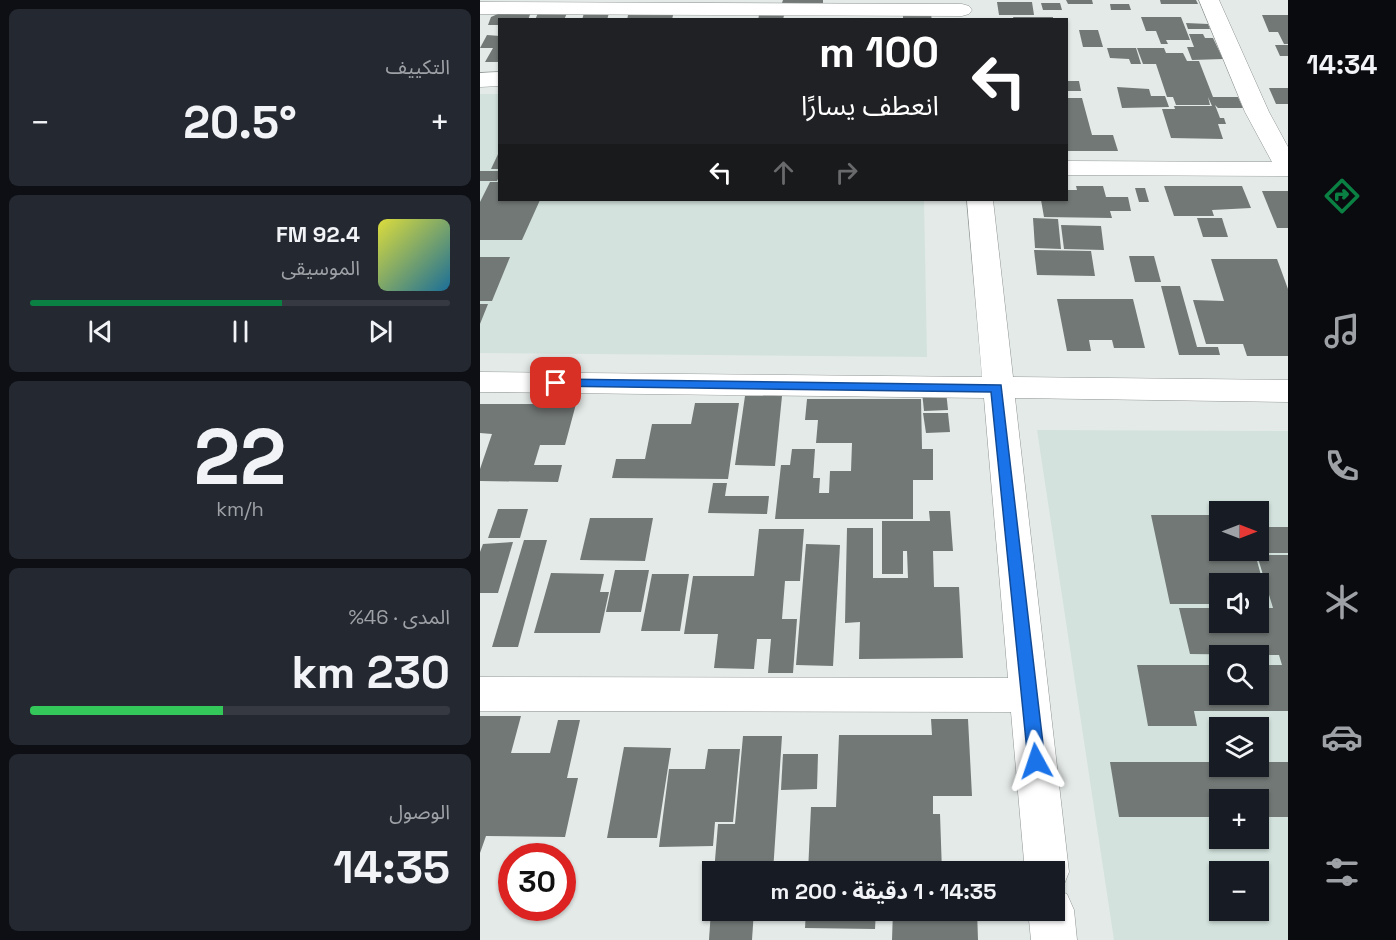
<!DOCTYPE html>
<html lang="ar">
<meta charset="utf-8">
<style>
:root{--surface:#171b24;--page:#242831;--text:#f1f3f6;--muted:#9ea1a6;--line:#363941;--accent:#0b8043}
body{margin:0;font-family:"Space Grotesk","Noto Sans Arabic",sans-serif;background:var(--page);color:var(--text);direction:rtl;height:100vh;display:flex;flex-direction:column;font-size:22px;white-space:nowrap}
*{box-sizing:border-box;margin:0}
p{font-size:20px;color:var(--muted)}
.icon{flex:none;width:33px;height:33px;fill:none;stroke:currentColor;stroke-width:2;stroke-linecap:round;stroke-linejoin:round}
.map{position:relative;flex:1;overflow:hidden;direction:ltr}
.details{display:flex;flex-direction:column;gap:9px;padding:9px;background:#0d0f14;width:480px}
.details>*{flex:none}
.top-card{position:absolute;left:18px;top:18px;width:570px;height:183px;border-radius:0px;box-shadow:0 2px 4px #0004;direction:rtl;background:#202124;color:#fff;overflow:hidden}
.needle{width:39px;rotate:90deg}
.controls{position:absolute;left:729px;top:501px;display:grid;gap:12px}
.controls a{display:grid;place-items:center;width:60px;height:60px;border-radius:0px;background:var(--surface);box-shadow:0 2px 4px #0004;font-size:30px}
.speed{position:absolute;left:18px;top:843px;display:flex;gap:12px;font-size:30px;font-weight:700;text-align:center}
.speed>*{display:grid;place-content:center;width:78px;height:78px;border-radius:50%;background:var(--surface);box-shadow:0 2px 4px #0004;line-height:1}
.speed .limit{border:9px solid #d22;background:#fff;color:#111}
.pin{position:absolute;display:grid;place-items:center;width:51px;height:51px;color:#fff;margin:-26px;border-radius:12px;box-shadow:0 3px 9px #0006}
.me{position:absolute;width:66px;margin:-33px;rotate:355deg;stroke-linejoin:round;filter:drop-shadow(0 0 4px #0008)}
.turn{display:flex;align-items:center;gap:21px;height:126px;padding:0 30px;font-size:27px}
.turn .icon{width:78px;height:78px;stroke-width:2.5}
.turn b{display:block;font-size:42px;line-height:51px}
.lanes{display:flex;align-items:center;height:57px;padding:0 30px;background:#0003;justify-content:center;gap:30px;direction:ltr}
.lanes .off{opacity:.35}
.big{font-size:45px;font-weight:700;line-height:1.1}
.details .card{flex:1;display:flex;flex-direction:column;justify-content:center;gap:9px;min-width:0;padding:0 21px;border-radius:9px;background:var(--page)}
.details .dial{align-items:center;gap:0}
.dial b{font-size:78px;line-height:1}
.song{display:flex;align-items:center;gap:18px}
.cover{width:72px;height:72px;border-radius:9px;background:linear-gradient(135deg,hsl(60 70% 55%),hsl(200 70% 35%))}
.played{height:6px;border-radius:3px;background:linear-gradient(90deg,var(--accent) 60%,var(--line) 60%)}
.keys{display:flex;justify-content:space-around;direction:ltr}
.heat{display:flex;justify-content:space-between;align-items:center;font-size:33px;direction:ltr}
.charge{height:9px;border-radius:4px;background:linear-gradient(90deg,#34c759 46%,var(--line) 0)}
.trip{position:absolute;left:222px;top:861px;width:363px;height:60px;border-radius:0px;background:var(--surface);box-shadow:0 2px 4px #0004;font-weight:700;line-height:60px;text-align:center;direction:rtl}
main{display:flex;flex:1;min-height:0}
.menu{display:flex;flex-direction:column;width:108px;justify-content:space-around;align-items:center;background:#090b0e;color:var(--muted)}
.menu .icon{width:42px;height:42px}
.menu .selected{color:var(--accent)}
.menu b{font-size:27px;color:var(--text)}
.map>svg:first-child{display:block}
.built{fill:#d3e2dd;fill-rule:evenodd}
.building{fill:#727876}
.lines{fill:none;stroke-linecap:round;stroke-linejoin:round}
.minor-casing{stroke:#8f9593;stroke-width:1}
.minor{fill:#fff;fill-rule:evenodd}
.route{fill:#1a73e8;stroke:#114b97;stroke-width:1.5}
</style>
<main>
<nav class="menu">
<b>14:34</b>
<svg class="icon selected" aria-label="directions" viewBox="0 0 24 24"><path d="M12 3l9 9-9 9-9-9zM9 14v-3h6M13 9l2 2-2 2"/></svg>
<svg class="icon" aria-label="music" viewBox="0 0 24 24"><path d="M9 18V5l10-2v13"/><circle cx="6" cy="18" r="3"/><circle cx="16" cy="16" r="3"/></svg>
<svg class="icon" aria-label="phone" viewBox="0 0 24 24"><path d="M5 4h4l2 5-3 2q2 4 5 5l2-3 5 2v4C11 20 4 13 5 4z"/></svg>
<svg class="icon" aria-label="climate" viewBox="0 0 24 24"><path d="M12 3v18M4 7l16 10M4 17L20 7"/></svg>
<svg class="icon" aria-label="car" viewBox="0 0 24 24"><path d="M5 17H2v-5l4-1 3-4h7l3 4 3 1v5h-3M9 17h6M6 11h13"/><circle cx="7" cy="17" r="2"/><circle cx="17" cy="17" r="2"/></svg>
<svg class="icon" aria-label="filters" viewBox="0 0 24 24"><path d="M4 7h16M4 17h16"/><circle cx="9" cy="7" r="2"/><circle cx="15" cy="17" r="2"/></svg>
</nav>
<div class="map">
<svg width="808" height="940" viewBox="0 0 808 940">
<rect width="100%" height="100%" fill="#e4eae8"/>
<g class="built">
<polygon points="0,94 19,94 20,200 444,200 447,357 0,353"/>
<path d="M557,430L808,431V940H634ZM740,512H778V550H740ZM740,584H778V622H740ZM740,656H778V694H740ZM740,728H778V766H740ZM740,800H778V838H740ZM740,872H778V910H740Z"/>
</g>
<g class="building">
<polygon points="303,0 343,0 343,5 302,3"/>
<polygon points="586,0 612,0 613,4 588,4"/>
<polygon points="680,0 716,0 718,4 681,4"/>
<polygon points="517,2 552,2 554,15 519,15"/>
<polygon points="561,3 580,3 582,10 563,10"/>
<polygon points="630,4 649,4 651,10 631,10"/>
<polygon points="51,12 48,20 20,20 20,25 8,25 11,17 20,13"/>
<polygon points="58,13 87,13 84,20 55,20"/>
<polygon points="104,13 129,13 127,20 102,20"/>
<polygon points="148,15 193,15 192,20 147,20"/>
<polygon points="279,15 304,15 303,20 278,20"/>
<polygon points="423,15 451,15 452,20 423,20"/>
<polygon points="782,15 808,15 808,44 804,44 798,32 789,32"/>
<polygon points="533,17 573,17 573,20 534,20"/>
<polygon points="661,17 701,17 710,40 686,40 688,44 681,44 676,31 666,31"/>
<polygon points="706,23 728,24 730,29 708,29"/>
<polygon points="599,30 618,30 623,47 603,47"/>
<polygon points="709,34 723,34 725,38 733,38 743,59 712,60 707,47 714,47"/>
<polygon points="7,35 20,36 20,62 5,62 13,48 0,48"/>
<polygon points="795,45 808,45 808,56 800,56"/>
<polygon points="627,48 656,48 661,64 651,64 649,59 630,58"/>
<polygon points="657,48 684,48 686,53 703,53 707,61 719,61 733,97 758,97 763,108 738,108 735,105 740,118 744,118 746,124 738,124 743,139 691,138 682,109 695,109 694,106 732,106 728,97 730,105 696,105 693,97 687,97 676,64 663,64"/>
<polygon points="586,81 599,81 601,91 586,91"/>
<polygon points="637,87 669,89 671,96 685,96 689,107 642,108"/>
<polygon points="789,88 808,88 808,104 796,104"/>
<polygon points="586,98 602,98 612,135 633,135 638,151 586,151"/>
<polygon points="20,150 20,169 11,169"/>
<polygon points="0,171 20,171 20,175 17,181 0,181"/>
<polygon points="10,182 20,182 20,200 60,200 42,240 0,240 0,202"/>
<polygon points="596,186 623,186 626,197 648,197 651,211 630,211 632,218 564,217 561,200 586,200 586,190 597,190"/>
<polygon points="684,186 762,186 771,208 732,210 734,216 694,216"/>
<polygon points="655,188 665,188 669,202 659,202"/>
<polygon points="782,191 808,191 808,228 797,228"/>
<polygon points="553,218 578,219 581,249 555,248"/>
<polygon points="717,218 742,218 748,237 723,237"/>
<polygon points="581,225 621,226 624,250 584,249"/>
<polygon points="554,250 611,251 615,276 557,275"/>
<polygon points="649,256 674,256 681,282 655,282"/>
<polygon points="0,257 30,257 12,301 0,301"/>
<polygon points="731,259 797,259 808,289 808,356 767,356 763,344 726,344 713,300 744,301"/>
<polygon points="681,286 700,286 717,347 738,347 740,355 699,355"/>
<polygon points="577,299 653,299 665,348 634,348 632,340 609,340 611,351 587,351"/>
<polygon points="0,304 8,304 0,324"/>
<polygon points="466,391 468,410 444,411 442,392"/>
<polygon points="265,396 302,396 295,466 255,465"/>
<polygon points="327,399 441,399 442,449 453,449 453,480 433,480 433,519 295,519 301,465 310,465 312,449 335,449 333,478 340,478 339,493 349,493 350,471 371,471 372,443 336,443 338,420 325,420"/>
<polygon points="215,403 259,403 248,479 132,478 136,459 165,459 172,424 211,424"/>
<polygon points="0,404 96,404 85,445 60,445 54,465 82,465 78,482 0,481 0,469 12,434 0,433"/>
<polygon points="443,413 468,413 470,432 446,433"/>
<polygon points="233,483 247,483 245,496 289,496 287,514 228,513"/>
<polygon points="18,509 48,509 40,538 8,538"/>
<polygon points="449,511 470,511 473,551 453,551 454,587 479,587 483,658 379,659 380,622 365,623 367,528 393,528 393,578 428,578 427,551 423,551 423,574 402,574 402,521 450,521"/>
<polygon points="671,515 740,515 740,550 774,550 789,604 778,604 778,584 740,584 740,604 690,604"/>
<polygon points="110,518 173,518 165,561 100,560"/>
<rect x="778" y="527" width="30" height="26"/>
<polygon points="279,529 324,529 320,581 305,581 302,619 317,619 313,673 288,673 291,639 277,639 274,669 234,668 238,634 204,634 213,576 274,576"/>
<polygon points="44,540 67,540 38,647 12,647"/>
<polygon points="33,542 18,593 0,593 0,552 3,544"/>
<polygon points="326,544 360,545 353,666 316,665"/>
<polygon points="777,555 808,555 808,711 714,711 717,726 668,726 657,665 740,665 740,694 778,694 778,665 802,665 799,655 710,654 699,608 740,608 740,622 778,622 778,608 793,608"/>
<polygon points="135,570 169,570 161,612 126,612"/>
<polygon points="71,573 124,574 120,592 129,592 120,633 54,633"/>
<polygon points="172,574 209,574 200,631 161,631"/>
<polygon points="0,716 41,716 31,753 70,753 78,720 100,720 87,778 98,778 85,837 6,836 0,853"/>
<polygon points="451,719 488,719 492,796 453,796 453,814 460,814 462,872 328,872 331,807 356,807 359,735 452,735"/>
<polygon points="263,736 302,736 293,872 234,872 238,824 255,824"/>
<polygon points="144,747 191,748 177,838 127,838"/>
<polygon points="228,749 260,749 253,822 235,822 233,846 179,847 189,769 225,769"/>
<polygon points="303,754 338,754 337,789 301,790"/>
<polygon points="630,762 740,762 740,766 778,766 778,762 808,762 808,817 778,817 778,800 740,800 740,817 639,817"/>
<polygon points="231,910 274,910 272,940 229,940"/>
<polygon points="326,910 396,910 395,929 325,928"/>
<polygon points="413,910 497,910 498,940 412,940"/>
</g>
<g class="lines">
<defs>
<g id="minor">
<polygon points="719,0 739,0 789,112 808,147 808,176 586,175 586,161 792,162 765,112"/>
<polygon points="0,2 482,4 489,6 492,10 489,14 482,16 0,14"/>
<polygon points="20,72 20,86 0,87 0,73"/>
<polygon points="487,200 513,200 533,377 808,380 808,402 535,398 589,872 583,887 577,890 587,894 594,910 597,940 551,940 548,910 574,910 574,872 545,872 531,712 0,711 0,677 528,678 504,398 0,392 0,372 502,377"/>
</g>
</defs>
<use href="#minor" class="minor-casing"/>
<use href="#minor" class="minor"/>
</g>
<polygon class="route" points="76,379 521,385 565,761 563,767 556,769 550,767 548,761 511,392 71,386 69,383 71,380"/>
</svg>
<div class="controls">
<a><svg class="needle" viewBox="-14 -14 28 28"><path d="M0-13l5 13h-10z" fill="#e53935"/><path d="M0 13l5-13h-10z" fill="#9ea1a6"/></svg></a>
<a><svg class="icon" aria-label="sound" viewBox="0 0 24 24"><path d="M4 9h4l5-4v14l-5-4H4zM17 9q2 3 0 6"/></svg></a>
<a><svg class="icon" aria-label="search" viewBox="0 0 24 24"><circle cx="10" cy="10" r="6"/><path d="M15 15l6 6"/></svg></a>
<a><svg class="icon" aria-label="layers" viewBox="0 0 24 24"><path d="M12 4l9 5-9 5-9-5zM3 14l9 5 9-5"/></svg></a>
<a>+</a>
<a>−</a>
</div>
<div class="speed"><div class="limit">30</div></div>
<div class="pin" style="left:76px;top:383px;background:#d93025"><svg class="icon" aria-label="arrive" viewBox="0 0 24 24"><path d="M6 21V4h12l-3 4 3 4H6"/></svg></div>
<svg class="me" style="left:556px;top:761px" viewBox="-20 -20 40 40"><path d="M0-17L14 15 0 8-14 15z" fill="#1a73e8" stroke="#fff" stroke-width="4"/></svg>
<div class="trip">14:35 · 1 دقيقة · 200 m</div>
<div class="top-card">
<div class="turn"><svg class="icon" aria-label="left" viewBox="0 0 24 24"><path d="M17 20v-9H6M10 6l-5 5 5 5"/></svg><div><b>100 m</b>انعطف يسارًا</div></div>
<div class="lanes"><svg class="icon" aria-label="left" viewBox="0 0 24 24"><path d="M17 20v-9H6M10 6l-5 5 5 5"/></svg><svg class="icon off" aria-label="ahead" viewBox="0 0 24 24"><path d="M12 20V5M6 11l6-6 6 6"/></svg><svg class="icon off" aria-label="right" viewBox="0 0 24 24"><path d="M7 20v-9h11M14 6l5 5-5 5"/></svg></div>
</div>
</div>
<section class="details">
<div class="card"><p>التكييف</p>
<div class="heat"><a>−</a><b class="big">20.5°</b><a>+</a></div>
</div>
<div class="card">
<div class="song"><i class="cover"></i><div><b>92.4 FM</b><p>الموسيقى</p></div></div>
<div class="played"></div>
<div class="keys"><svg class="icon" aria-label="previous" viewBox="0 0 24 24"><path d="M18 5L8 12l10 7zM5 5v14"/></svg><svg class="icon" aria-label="pause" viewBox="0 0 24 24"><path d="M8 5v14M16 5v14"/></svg><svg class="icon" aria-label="next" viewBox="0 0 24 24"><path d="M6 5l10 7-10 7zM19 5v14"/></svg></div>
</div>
<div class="card dial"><b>22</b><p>km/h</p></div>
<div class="card"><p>المدى · 46%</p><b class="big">230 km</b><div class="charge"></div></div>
<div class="card"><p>الوصول</p><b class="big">14:35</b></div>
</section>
</main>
